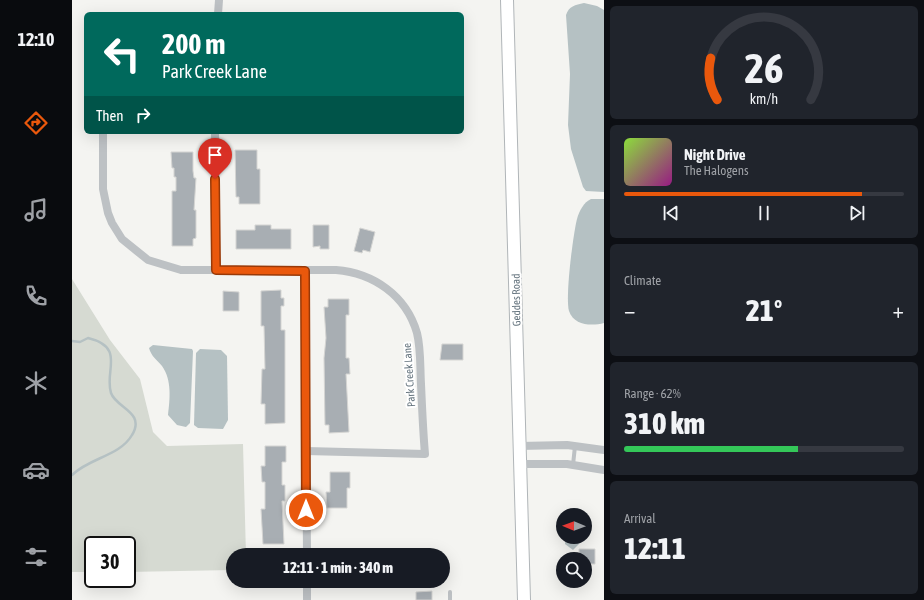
<!DOCTYPE html>
<meta charset="utf-8">
<style>
:root{--surface:#171b24;--page:#20242c;--text:#f1f3f6;--muted:#9ea1a6;--line:#363941;--accent:#ea580c}
body{margin:0;font-family:"Asap Condensed",sans-serif;background:var(--page);color:var(--text);height:100vh;display:flex;flex-direction:column;font-size:15px;white-space:nowrap}
*{box-sizing:border-box;margin:0}
p{font-size:13px;color:var(--muted)}
.icon{flex:none;width:22px;height:22px;fill:none;stroke:currentColor;stroke-width:2;stroke-linecap:round;stroke-linejoin:round}
.map{position:relative;flex:1;overflow:hidden}
.panel{display:flex;flex-direction:column;gap:6px;padding:6px;background:#0d0f14;width:320px}
.panel>*{flex:none}
.hud{position:absolute;left:12px;top:12px;width:380px;height:122px;border-radius:6px;box-shadow:0 4px 16px #0002;background:#00695c;color:#fff;overflow:hidden}
.needle{width:26px;rotate:271deg}
.fabs{position:absolute;left:484px;top:508px;display:grid;gap:8px}
.fabs a{display:grid;place-items:center;width:36px;height:36px;border-radius:50%;background:var(--surface);box-shadow:0 4px 16px #0002;font-size:20px}
.speed{position:absolute;left:12px;top:536px;display:flex;gap:8px;font-size:20px;font-weight:700;text-align:center}
.speed>*{display:grid;place-content:center;width:52px;height:52px;border-radius:50%;background:var(--surface);box-shadow:0 4px 16px #0002;line-height:1}
.speed .limit{border:2px solid #111;border-radius:6px;background:#fff;color:#111}
.pin{position:absolute;display:grid;place-items:center;width:34px;height:34px;color:#fff;margin:-41px -17px;border-radius:50% 50% 50% 0;rotate:-45deg;box-shadow:0 0 4px #0007}
.pin .icon{rotate:45deg}
.me{position:absolute;width:44px;margin:-22px;rotate:0deg;stroke-linejoin:round;filter:drop-shadow(0 0 3px #0008)}
.turn{display:flex;align-items:center;gap:14px;height:84px;padding:0 12px;font-size:18px}
.turn .icon{width:52px;height:52px;stroke-width:2.5}
.turn b{display:block;font-size:28px;line-height:34px}
.then{display:flex;align-items:center;height:38px;padding:0 12px;background:#0003;gap:8px;font-size:15px}
.big{font-size:30px;font-weight:800;line-height:1.1}
.panel .widget{flex:1;display:flex;flex-direction:column;justify-content:center;gap:6px;min-width:0;padding:0 14px;border-radius:6px;background:var(--page)}
.panel .dial{align-items:center;gap:0}
.dial svg{height:104px;overflow:visible;fill:none;stroke:var(--line);stroke-width:7;stroke-linecap:round;text-anchor:middle}
.dial text{fill:var(--text);stroke:none}
.song{display:flex;align-items:center;gap:12px}
.cover{width:48px;height:48px;border-radius:6px;background:linear-gradient(135deg,hsl(90 70% 55%),hsl(310 70% 35%))}
.played{height:4px;border-radius:2px;background:linear-gradient(90deg,var(--accent) 85%,var(--line) 85%)}
.keys{display:flex;justify-content:space-around;direction:ltr}
.heat{display:flex;justify-content:space-between;align-items:center;font-size:22px;direction:ltr}
.charge{height:6px;border-radius:3px;background:linear-gradient(90deg,#34c759 62%,var(--line) 0)}
.trip{position:absolute;left:154px;top:548px;width:224px;height:40px;border-radius:20px;background:var(--surface);box-shadow:0 4px 16px #0002;font-weight:800;line-height:40px;text-align:center}
main{display:flex;flex:1;min-height:0}
.tabs{display:flex;flex-direction:column;width:72px;justify-content:space-around;align-items:center;background:#090b0e;color:var(--muted)}
.tabs .icon{width:28px;height:28px}
.tabs .selected{color:var(--accent)}
.tabs b{font-size:18px;color:var(--text)}
.map>svg:first-child{display:block}
.green{fill:#d6dad2}
.water{fill:#b5c1c3}
.lines{fill:none;stroke-linecap:round;stroke-linejoin:round}
.stream{stroke:#b5c1c3;stroke-width:2.5}
.building{fill:#a8aeb3;stroke:#d5d5d3}
.secondary-casing{stroke:#b0b5b8;stroke-width:14}
.lane{stroke:#bdc1c4;stroke-width:4}
.street{stroke:#bdc1c4;stroke-width:8}
.secondary{stroke:#fff;stroke-width:12}
.route-casing{stroke:#983908;stroke-width:10}
.route{stroke:#ea580c;stroke-width:7}
.labels{text-anchor:middle;stroke-width:4;stroke-linejoin:round;paint-order:stroke}
.street-label{font-size:11px;fill:#66757f;stroke:#fff}
</style>
<main>
<nav class="tabs">
<b>12:10</b>
<svg class="icon selected" aria-label="directions" viewBox="0 0 24 24"><path d="M12 3l9 9-9 9-9-9zM9 14v-3h6M13 9l2 2-2 2"/></svg>
<svg class="icon" aria-label="music" viewBox="0 0 24 24"><path d="M9 18V5l10-2v13"/><circle cx="6" cy="18" r="3"/><circle cx="16" cy="16" r="3"/></svg>
<svg class="icon" aria-label="phone" viewBox="0 0 24 24"><path d="M5 4h4l2 5-3 2q2 4 5 5l2-3 5 2v4C11 20 4 13 5 4z"/></svg>
<svg class="icon" aria-label="climate" viewBox="0 0 24 24"><path d="M12 3v18M4 7l16 10M4 17L20 7"/></svg>
<svg class="icon" aria-label="car" viewBox="0 0 24 24"><path d="M5 17H2v-5l4-1 3-4h7l3 4 3 1v5h-3M9 17h6M6 11h13"/><circle cx="7" cy="17" r="2"/><circle cx="17" cy="17" r="2"/></svg>
<svg class="icon" aria-label="filters" viewBox="0 0 24 24"><path d="M4 7h16M4 17h16"/><circle cx="9" cy="7" r="2"/><circle cx="15" cy="17" r="2"/></svg>
</nav>
<div class="map">
<svg width="532" height="600" viewBox="0 0 532 600">
<rect width="100%" height="100%" fill="#f4f4f1"/>
<polygon class="green" points="0,279 38,340 68,379 81,432 95,446 171,444 174,555 161,555 161,570 55,572 55,545 21,545 21,572 0,572"/>
<g class="water">
<path d="M512,3L525,6L532,10V192L514,191L511,187L499,149L496,125L498,74L494,15C497,6 503,5 512,3Z"/>
<path d="M519,199H532V323C520,326 502,326 497,311C493,297 501,235 505,219C507,211 512,202 519,199Z"/>
<path d="M81,345L120,349L121,351L118,423L114,427L105,425L96,415C98,399 100,380 90,366C85,360 79,356 77,348Z"/>
<polygon points="128,349 149,350 155,356 156,420 151,429 126,428 122,425 124,353"/>
<polygon points="513,536 514,537 501,550 493,544 493,540 496,537"/>
</g>
<g class="lines">
<path class="stream" d="M0,341L8,342L16,338C54,347 32,371 39,393C44,408 74,412 60,435C48,456 17,458 0,475"/>
</g>
<g class="building">
<polygon points="163,150 185,150 185,169 188,169 188,204 167,204 167,197 164,197"/>
<polygon points="99,152 121,152 121,171 122,178 124,178 122,210 124,210 124,238 121,239 121,246 100,246 100,191 104,191 104,177 102,177 102,168 100,168"/>
<polygon points="183,225 199,225 199,229 219,229 219,249 164,249 164,230 183,230"/>
<polygon points="241,225 257,225 257,249 248,249 248,246 241,247"/>
<polygon points="288,228 303,232 298,252 291,250 290,253 282,251"/>
<polygon points="209,290 209,298 212,298 212,306 209,306 209,330 213,330 213,423 193,424 193,404 189,404 190,369 193,369 192,326 189,326 189,291"/>
<polygon points="151,291 167,292 167,311 151,311"/>
<polygon points="256,299 277,299 277,315 274,315 274,358 277,358 278,374 274,374 277,432 257,433 257,425 253,425 252,358 254,338 252,307 256,307"/>
<polygon points="370,344 391,344 391,360 368,360"/>
<polygon points="193,446 214,446 214,462 210,462 210,485 213,485 213,501 210,501 212,544 191,544 189,509 193,509 193,482 190,482 189,466 193,466"/>
<polygon points="258,472 278,472 278,488 275,488 275,508 255,508 254,492 258,492"/>
<polygon points="507,549 523,549 523,564 513,564 513,559 507,559"/>
<polygon points="360,591 360,600 344,600 344,592"/>
</g>
<g class="lines">
<defs>
<polyline id="secondary" points="435,0 452,600"/>
</defs>
<use href="#secondary" class="secondary-casing"/>
<g class="lane">
<polyline points="501,465 503,446"/>
<polyline points="378,592 378,600"/>
</g>
<g class="street">
<polyline points="146,14 147,0"/>
<path d="M31,132V189L36,213L40,223L50,239L76,260L109,270H264C301,273 334,295 345,333C349,349 348,367 349,384C350,407 351,431 353,454L234,451"/>
<polyline points="143,132 144,270"/>
<polyline points="233,271 235,555"/>
<polyline points="447,446 495,445 532,450"/>
<polyline points="448,464 495,464 532,470"/>
<polyline points="235,581 235,600"/>
</g>
<use href="#secondary" class="secondary"/>
</g>
<g class="lines">
<defs>
<polyline id="route" points="143,179 144,270 233,271 234,510"/>
</defs>
<use href="#route" class="route-casing"/>
<use href="#route" class="route"/>
</g>
<g class="labels">
<g class="street-label">
<text transform="translate(444 300) rotate(-91)" y="4">Geddes Road</text>
<text transform="translate(337 375) rotate(-94)" y="4">Park Creek Lane</text>
</g>
</g>
</svg>
<div class="fabs">
<a><svg class="needle" viewBox="-14 -14 28 28"><path d="M0-13l5 13h-10z" fill="#e53935"/><path d="M0 13l5-13h-10z" fill="#9ea1a6"/></svg></a>
<a><svg class="icon" aria-label="search" viewBox="0 0 24 24"><circle cx="10" cy="10" r="6"/><path d="M15 15l6 6"/></svg></a>
</div>
<div class="speed"><div class="limit">30</div></div>
<div class="pin" style="left:143px;top:179px;background:#d93025"><svg class="icon" aria-label="arrive" viewBox="0 0 24 24"><path d="M6 21V4h12l-3 4 3 4H6"/></svg></div>
<svg class="me" style="left:234px;top:510px" viewBox="-20 -20 40 40"><circle r="17" fill="#ea580c" stroke="#fff" stroke-width="3"/><path d="M0-11L8 9 0 5-8 9z" fill="#fff"/></svg>
<div class="trip">12:11 · 1 min · 340 m</div>
<div class="hud">
<div class="turn"><svg class="icon" aria-label="left" viewBox="0 0 24 24"><path d="M17 20v-9H6M10 6l-5 5 5 5"/></svg><div><b>200 m</b>Park Creek Lane</div></div>
<div class="then">Then<svg class="icon" aria-label="right" viewBox="0 0 24 24"><path d="M7 20v-9h11M14 6l5 5-5 5"/></svg></div>
</div>
</div>
<section class="panel">
<div class="widget dial"><svg viewBox="0 0 100 80">
<path d="M14 69A42 42 0 1 1 86 69"/>
<path d="M14 69A42 42 0 0 1 9 37" stroke="#ea580c"/>
<text x="50" y="56" font-size="32" font-weight="700">26</text>
<text x="50" y="72" font-size="11">km/h</text>
</svg></div>
<div class="widget">
<div class="song"><i class="cover"></i><div><b>Night Drive</b><p>The Halogens</p></div></div>
<div class="played"></div>
<div class="keys"><svg class="icon" aria-label="previous" viewBox="0 0 24 24"><path d="M18 5L8 12l10 7zM5 5v14"/></svg><svg class="icon" aria-label="pause" viewBox="0 0 24 24"><path d="M8 5v14M16 5v14"/></svg><svg class="icon" aria-label="next" viewBox="0 0 24 24"><path d="M6 5l10 7-10 7zM19 5v14"/></svg></div>
</div>
<div class="widget"><p>Climate</p>
<div class="heat"><a>−</a><b class="big">21°</b><a>+</a></div>
</div>
<div class="widget"><p>Range · 62%</p><b class="big">310 km</b><div class="charge"></div></div>
<div class="widget"><p>Arrival</p><b class="big">12:11</b></div>
</section>
</main>
